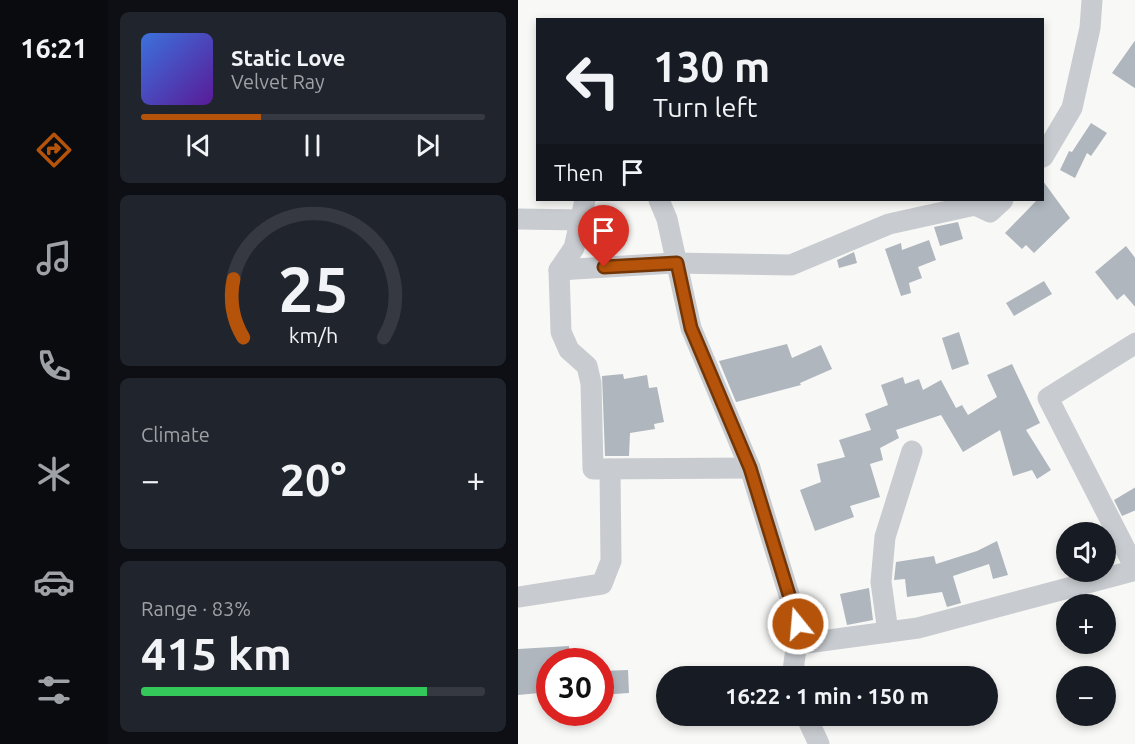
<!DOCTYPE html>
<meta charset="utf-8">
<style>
:root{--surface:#171b24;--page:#20242c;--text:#f1f3f6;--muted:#9ea1a6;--line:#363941;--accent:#b45309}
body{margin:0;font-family:Ubuntu,sans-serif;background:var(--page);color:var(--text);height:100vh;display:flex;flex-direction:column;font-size:22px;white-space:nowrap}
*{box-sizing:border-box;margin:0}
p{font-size:20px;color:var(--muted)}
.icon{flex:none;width:33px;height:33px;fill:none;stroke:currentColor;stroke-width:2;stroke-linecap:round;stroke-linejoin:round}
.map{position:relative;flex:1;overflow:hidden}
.panel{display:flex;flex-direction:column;gap:12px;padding:12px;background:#0d0f14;width:410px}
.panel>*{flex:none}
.hud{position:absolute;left:18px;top:18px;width:508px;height:183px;border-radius:0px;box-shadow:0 3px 9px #0003;background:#171b24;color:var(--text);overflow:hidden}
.fabs{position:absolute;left:538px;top:522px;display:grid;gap:12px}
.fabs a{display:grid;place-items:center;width:60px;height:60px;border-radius:50%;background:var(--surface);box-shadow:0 3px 9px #0003;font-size:30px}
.speed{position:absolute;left:18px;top:648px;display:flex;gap:12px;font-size:30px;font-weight:700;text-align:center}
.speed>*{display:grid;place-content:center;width:78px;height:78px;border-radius:50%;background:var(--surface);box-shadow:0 3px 9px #0003;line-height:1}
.speed .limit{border:9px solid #d22;background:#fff;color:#111}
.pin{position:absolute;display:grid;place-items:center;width:51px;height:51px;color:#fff;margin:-62px -26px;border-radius:50% 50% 50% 0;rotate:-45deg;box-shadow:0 0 6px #0007}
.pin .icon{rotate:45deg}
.me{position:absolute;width:66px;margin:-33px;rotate:343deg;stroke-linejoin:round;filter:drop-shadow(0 0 4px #0008)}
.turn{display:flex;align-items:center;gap:21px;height:126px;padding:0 18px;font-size:27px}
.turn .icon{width:78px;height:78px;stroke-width:2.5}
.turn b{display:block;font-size:42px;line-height:51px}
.then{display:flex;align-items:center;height:57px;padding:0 18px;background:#0003;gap:12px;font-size:22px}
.big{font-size:45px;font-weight:700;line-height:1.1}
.panel .tile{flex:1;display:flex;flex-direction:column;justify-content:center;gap:9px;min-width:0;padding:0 21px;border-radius:9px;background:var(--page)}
.panel .dial{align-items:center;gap:0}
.dial svg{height:156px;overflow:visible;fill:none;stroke:var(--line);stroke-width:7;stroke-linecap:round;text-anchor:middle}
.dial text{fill:var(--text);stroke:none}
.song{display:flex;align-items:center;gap:18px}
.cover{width:72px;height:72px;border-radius:9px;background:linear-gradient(135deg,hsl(220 70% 55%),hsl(270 70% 35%))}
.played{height:6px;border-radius:3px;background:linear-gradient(90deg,var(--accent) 35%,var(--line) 35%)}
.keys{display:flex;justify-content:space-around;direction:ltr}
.heat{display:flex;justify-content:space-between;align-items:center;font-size:33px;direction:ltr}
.charge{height:9px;border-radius:4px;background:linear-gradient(90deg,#34c759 83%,var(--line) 0)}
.trip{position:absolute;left:138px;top:666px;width:342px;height:60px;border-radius:30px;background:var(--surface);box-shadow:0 3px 9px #0003;font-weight:700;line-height:60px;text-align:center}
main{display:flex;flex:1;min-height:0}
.tab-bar{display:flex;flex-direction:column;width:108px;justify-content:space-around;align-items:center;background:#090b0e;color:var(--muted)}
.tab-bar .icon{width:42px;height:42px}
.tab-bar .current{color:var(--accent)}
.tab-bar b{font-size:27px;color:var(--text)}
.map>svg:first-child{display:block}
.building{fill:#afb6bd}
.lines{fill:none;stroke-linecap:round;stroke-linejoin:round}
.street{stroke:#c8cbcf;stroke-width:21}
.route-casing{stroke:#753606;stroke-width:15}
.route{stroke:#b45309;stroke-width:10}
</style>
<main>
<nav class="tab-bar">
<b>16:21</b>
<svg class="icon current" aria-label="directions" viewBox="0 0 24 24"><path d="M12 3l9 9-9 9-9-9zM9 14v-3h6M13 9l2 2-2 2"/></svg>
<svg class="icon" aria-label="music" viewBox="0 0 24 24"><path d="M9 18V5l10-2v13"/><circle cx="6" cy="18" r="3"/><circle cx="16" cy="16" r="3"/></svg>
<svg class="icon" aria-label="phone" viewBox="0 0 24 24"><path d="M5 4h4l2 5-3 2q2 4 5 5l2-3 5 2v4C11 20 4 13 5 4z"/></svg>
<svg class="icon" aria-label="climate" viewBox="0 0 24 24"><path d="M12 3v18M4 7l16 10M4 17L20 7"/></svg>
<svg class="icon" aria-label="car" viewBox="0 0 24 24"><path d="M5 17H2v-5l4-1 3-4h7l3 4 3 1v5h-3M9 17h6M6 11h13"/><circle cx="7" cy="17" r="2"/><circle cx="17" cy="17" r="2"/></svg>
<svg class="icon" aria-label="filters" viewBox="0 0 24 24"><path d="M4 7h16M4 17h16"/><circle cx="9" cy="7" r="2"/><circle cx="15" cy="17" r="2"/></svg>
</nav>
<section class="panel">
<div class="tile">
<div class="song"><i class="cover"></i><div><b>Static Love</b><p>Velvet Ray</p></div></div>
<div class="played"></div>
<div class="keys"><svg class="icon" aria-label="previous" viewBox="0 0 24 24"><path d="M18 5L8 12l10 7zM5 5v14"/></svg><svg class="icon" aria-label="pause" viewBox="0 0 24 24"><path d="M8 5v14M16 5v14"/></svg><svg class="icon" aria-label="next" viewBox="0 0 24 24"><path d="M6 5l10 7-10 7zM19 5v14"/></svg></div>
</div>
<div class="tile dial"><svg viewBox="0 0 100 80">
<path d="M14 69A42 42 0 1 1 86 69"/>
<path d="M14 69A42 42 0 0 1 9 39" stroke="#b45309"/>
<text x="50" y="56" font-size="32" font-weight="700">25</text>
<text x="50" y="72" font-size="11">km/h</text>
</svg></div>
<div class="tile"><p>Climate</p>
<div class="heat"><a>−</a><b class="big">20°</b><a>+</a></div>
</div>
<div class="tile"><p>Range · 83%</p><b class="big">415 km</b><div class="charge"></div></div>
</section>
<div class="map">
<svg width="618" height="744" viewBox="0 0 618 744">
<rect width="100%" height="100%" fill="#f8f9f6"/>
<g class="building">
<polygon points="618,39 618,89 594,73"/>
<polygon points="573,123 589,133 573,156 569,153 557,178 542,170 551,151 554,152"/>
<polygon points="525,181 552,218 516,253 508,245 504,249 487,233 519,200 525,200"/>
<polygon points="440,222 445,239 422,246 416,227"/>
<polygon points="411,240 418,260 400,267 404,278 391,283 393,293 383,296 367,249 383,243 384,250"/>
<polygon points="608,246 618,259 618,308 606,294 599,300 577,272"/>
<polygon points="336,252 339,263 321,268 319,260"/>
<polygon points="526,281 534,294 496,316 488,303"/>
<polygon points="441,332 451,364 434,370 424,338"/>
<polygon points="269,344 274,358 303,345 314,369 282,383 283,385 218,402 201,361"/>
<polygon points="494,364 522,423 508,430 533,470 519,479 514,470 495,476 482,430 445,452 423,415 378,430 381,438 362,448 365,460 352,464 362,497 332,506 336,517 297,531 282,490 303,482 299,464 327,457 321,440 353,430 347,414 370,405 363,385 385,377 387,384 401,379 405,390 423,380 438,408 444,405 450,415 479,397 469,375"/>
<polygon points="105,374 106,379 129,375 131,388 139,387 146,422 136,424 137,429 112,433 111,456 87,456 84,376"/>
<polygon points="618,487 618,510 604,516 596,500"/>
<polygon points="479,541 490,575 475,579 471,564 435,576 443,603 429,607 424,592 389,597 387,579 376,580 378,562 416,556 418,564 459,551"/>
<polygon points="351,588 355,620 329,625 322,594"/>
<polygon points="51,646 52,662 32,662 32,692 0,695 0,649"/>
<polygon points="110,670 111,693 82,695 82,671"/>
</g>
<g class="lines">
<g class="street">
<polyline points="525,157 554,108 572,28 574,0"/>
<polyline points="67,200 56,248 41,270 43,332 51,350 69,366 73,383 75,469 232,468"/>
<path d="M141,200L149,219L173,328L232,468L280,624C281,643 275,658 275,676"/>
<polyline points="0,219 62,220"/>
<polyline points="41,270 155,263 273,265 371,224 457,205 472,212 485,200"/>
<polyline points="0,597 84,584 93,561 92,469"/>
<polyline points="370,632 363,582 367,537 394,451"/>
<polyline points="281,644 400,628 618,570 530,398 618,343"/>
<polyline points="288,716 301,744"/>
</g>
</g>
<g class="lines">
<defs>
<polyline id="route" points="86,267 159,263 173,328 232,468 280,624"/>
</defs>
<use href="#route" class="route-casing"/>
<use href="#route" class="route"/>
</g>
</svg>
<div class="fabs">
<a><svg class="icon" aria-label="sound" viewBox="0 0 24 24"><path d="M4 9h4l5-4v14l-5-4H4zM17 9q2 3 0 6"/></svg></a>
<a>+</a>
<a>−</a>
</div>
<div class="speed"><div class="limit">30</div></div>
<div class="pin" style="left:86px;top:267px;background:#d93025"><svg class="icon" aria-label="arrive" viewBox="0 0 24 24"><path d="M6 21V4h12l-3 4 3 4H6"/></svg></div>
<svg class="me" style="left:280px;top:624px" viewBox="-20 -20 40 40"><circle r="17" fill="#b45309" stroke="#fff" stroke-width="3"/><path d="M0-11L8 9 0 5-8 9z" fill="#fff"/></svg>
<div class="trip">16:22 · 1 min · 150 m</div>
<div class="hud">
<div class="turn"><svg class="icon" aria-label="left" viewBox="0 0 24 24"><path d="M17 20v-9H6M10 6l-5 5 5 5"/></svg><div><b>130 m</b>Turn left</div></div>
<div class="then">Then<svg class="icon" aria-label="arrive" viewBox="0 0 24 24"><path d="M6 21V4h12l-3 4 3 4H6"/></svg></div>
</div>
</div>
</main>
